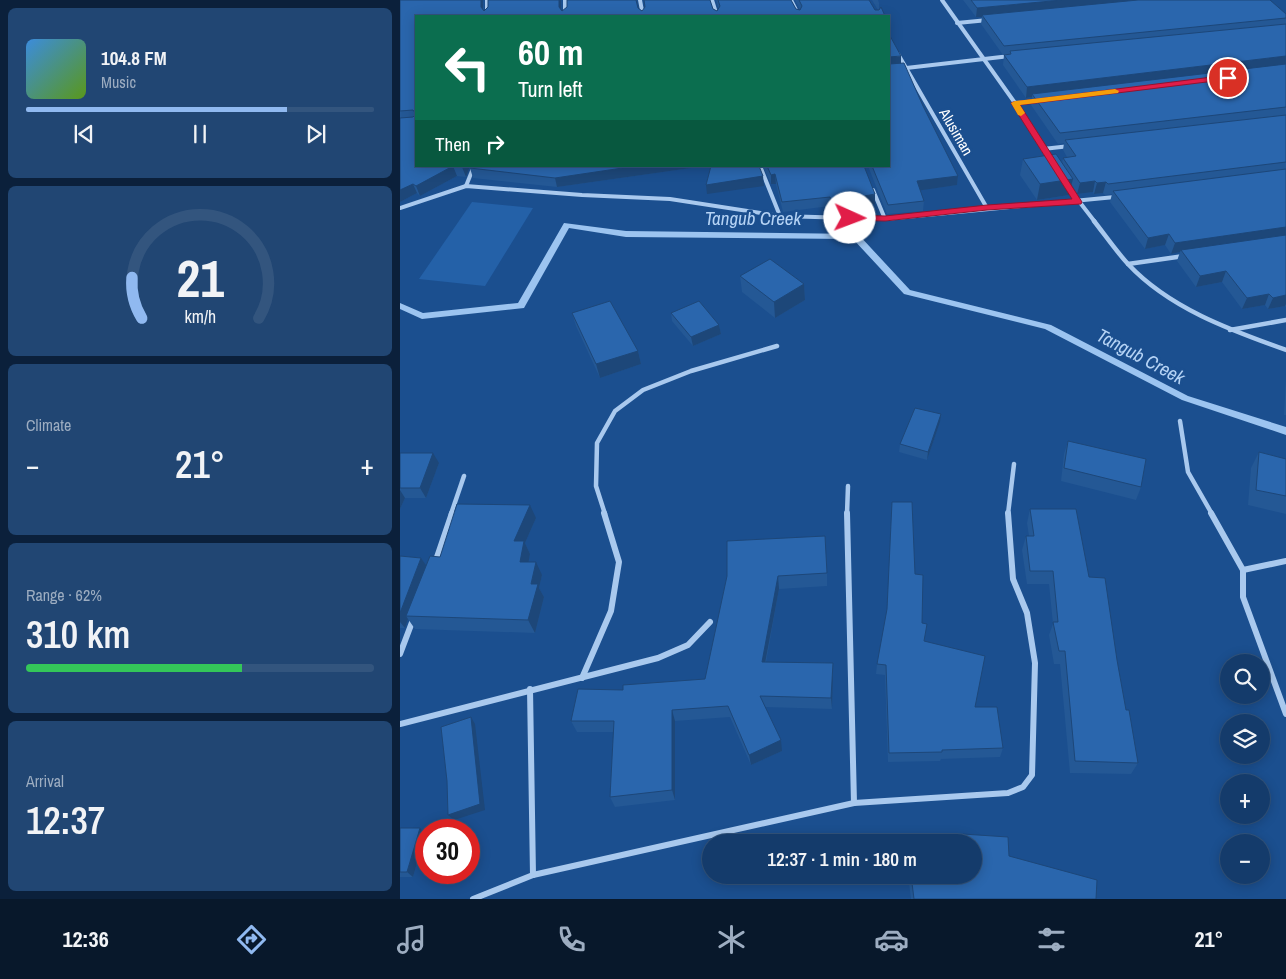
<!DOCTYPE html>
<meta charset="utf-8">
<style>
:root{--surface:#143b6b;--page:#214673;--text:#f1f3f6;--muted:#9dadc1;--line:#33557e;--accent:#90b9f0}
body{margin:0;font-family:"Archivo Narrow",sans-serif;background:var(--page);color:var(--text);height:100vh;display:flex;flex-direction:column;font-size:19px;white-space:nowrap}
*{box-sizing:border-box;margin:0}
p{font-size:16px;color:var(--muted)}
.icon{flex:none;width:28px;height:28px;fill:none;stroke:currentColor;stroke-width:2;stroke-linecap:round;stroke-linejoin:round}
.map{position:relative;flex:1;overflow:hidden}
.panel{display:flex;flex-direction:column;gap:8px;padding:8px;background:#0b203b;width:400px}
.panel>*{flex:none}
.top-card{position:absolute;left:15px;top:15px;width:475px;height:152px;border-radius:0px;box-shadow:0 2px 12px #0003,0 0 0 1px var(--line);background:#0b6e4f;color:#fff;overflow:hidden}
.controls{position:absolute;left:820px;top:654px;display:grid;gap:10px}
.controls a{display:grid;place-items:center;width:50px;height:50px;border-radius:50%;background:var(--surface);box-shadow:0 2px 12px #0003,0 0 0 1px var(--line);font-size:25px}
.speed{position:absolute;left:15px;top:819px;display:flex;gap:10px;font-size:25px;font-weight:700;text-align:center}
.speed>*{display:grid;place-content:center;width:65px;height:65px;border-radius:50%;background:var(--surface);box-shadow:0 2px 12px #0003,0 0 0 1px var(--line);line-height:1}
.speed .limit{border:8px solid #d22;background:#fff;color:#111}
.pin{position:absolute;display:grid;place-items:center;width:42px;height:42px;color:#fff;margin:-21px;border:2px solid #fff;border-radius:50%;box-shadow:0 1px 5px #0007}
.me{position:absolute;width:55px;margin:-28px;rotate:92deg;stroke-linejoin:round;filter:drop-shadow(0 0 4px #0008)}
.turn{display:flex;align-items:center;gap:18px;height:105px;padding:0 20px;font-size:22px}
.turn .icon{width:65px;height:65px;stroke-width:2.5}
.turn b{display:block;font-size:35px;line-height:42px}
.then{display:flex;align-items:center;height:48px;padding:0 20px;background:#0003;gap:10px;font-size:19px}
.big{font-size:38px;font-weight:600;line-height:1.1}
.panel .tile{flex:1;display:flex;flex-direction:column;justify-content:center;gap:8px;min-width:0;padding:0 18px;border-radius:8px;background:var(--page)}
.panel .dial{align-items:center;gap:0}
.dial svg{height:130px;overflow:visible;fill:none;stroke:var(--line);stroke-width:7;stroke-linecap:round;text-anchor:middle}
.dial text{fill:var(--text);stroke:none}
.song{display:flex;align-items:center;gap:15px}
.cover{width:60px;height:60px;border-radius:8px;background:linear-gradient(135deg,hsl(210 70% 55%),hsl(90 70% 35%))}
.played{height:5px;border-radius:2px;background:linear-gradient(90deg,var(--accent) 75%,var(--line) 75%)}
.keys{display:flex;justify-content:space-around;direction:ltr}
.heat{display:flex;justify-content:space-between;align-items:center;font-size:28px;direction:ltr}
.charge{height:8px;border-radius:4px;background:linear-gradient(90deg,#34c759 62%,var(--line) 0)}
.trip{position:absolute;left:302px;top:834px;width:280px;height:50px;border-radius:25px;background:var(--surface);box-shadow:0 2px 12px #0003,0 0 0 1px var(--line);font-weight:600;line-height:50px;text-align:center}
.menu{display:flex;height:80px;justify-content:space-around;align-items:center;background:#08182b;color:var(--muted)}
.menu .icon{width:35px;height:35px}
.menu .selected{color:var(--accent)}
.menu b{font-size:22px;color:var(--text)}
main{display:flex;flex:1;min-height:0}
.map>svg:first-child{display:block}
.green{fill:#2461a8}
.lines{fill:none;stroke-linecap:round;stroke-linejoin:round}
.stream{fill:#9cc4f0;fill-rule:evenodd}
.street-far2{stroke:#a9c9ee;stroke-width:4}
.street-far1{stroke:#a9c9ee;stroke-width:4.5}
.street{stroke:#a9c9ee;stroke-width:6}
.wall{fill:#245895}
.shaded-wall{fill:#1d4779}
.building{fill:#2a66ad;stroke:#1d4779}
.route{fill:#e11d48;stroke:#92132f}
.slow{fill:#f59e0b}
.labels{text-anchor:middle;stroke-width:5;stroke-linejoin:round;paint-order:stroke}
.far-street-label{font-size:15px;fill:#fff;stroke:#1b4f8f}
.water-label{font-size:19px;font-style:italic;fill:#b5d3f5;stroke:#1b4f8f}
</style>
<main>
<section class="panel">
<div class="tile">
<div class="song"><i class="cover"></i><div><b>104.8 FM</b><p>Music</p></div></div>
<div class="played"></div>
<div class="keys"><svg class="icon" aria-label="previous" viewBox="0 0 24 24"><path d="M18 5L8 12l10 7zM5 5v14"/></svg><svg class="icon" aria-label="pause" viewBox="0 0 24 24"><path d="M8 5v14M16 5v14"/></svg><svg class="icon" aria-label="next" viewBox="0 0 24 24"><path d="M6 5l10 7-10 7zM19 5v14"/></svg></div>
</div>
<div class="tile dial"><svg viewBox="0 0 100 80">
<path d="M14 69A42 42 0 1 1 86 69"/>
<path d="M14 69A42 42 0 0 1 8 44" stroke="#90b9f0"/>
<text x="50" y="56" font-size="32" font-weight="700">21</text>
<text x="50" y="72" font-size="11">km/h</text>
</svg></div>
<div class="tile"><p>Climate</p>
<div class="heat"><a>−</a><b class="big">21°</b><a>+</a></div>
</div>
<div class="tile"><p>Range · 62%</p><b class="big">310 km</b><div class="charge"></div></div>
<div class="tile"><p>Arrival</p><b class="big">12:37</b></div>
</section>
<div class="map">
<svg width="886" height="899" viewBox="0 0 886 899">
<rect width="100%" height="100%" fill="#1b4f8f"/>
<polygon class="green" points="72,202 133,208 85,286 19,279"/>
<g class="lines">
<polygon class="stream" points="164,223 226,231 458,234 510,290 651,325 788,396 886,427 886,435 782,400 645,329 504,294 453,239 226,237 169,228 124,308 22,319 0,309 0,303 23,313 118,303"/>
<g class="street-far2">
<polyline points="87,0 87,16"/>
<polyline points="165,0 165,16"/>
<polyline points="240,0 243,16"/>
<polyline points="312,0 317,16"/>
<polyline points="391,0 399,16"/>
<polyline points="542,0 615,103 649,159"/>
<polyline points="557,23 588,20"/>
<polyline points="498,54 587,208"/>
<polyline points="489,70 610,56"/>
<polyline points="615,103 637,101"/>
<polyline points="643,149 670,146"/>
<polyline points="360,166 380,216"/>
<polyline points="66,186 74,166"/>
<polyline points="668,187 695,222"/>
<polyline points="473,190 485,219"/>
<polyline points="0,208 66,186 182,195 270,199 380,216 485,219 715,197"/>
</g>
<g class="street-far1">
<path d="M694,221C705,235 716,251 728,264C769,308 830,330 886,350"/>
<polyline points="728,264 784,256"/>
<polyline points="830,330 886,320"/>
<polyline points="780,421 788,472 812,514"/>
<polyline points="51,514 64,476"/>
<polyline points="205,514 196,486 197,443 215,411 243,390 291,371 377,346"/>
<polyline points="447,514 448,486"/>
<polyline points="608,514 614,464"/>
</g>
<g class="street">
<polyline points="447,513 454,803"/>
<polyline points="811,513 843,570"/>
<polyline points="886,561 843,570 843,597 886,714"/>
<polyline points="35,563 52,513"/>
<polyline points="0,654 14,617"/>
<polyline points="182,678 211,611 219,562 204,513"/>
<polyline points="130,689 133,875"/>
<polyline points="0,724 258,658 288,645 310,622"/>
<polyline points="73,899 133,875 454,803 608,793 623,787 632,775 635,663 627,613 613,579 608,513"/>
</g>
</g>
<g class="wall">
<polygon points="83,0 84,11 161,0 161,10 162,11 238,8 242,11 313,9 317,11 318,8 316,0 391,0 396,9 400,10 395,0 469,0 475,10 478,10 472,0 478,0 479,3 479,10 485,16 16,166 70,166 66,177 57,176 20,196 17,193 0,202 0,3"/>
<polygon points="563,0 870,0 886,14 886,307 885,306 868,309 865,305 842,309 822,282 796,287 777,261 780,252 771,254 765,245 745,249 710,202 712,194 705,195 703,193 694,194 693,192 677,194 672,185 669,195 637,200 620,175 623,159 662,163 663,158 667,157 663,150 664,143 658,144 631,105 632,97 626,98 603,65 604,55 609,54 603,55 581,24 582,17 576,17"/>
<polygon points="501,56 501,63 558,176 557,185 520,190 524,201 523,211 487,214 468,166 489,166"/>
<polygon points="305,166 157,187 73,178 70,168"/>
<polygon points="363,166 464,166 475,204 432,211 430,206 383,212 376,184 371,184"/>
<polygon points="340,276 404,284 405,300 375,318 342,292"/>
<polygon points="172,313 238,351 241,364 200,378 176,326"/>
<polygon points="271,313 319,325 321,334 293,346 272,321"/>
<polygon points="886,378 886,415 884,415"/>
<polygon points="540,422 527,460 499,452 500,444"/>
<polygon points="668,441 741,487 736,500 661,481 664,454"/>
<polygon points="859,452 886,459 886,514 848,505 851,468"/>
<polygon points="0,453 39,463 26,498 5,498 0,509"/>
<polygon points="630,509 689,577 717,660 726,710 738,763 731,774 670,773 660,664 654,664 649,635 653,624 649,584 627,584 622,550 626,536 629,536 627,523"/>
<polygon points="136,518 125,543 130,554 128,562 142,575 139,588 144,597 135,633 15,629 8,619 5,628 0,628 0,556 21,558 26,566 40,557"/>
<polygon points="427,573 427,586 379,589 366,662 433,663 432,709 365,707 382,751 351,765 330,717 275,721 275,800 215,807 210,797 214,732 177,732 171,721 223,690 305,679 327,576"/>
<polygon points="515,574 525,642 575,707 603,748 600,757 541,759 540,761 488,762 485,675 476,674 477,664"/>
<polygon points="0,828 25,834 13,877 0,877"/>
<polygon points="563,834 609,856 696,899 511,899 508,875 574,875 574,842 561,842"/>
</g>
<g class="shaded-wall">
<polygon points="81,0 83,0 83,16 81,7"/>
<polygon points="159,0 161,0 161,16 159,7"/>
<polygon points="662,0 750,0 582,15 582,17 576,17 577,8"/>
<polygon points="501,56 501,65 489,67 489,57"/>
<polygon points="886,56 886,65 632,94 632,97 626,98 627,87"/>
<polygon points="53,166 57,176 20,196 16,186"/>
<polygon points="63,166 70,166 66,177 62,167"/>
<polygon points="236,166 305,166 157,187 155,178"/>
<polygon points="375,174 376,184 371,184 371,175"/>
<polygon points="363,176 364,186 307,194 306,185"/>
<polygon points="558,176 557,185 516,191 517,181"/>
<polygon points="673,179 669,195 637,200 640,184"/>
<polygon points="695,181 693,192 677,194 680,183"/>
<polygon points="706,182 703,193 694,194 697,183"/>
<polygon points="13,184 17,193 0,202 0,190"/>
<polygon points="475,194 475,204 432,211 432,202"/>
<polygon points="886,227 886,238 781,250 780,252 771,254 775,243"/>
<polygon points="769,234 765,245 745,249 748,238"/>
<polygon points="826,271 822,282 796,287 800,276"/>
<polygon points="404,284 405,300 375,318 374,302"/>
<polygon points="869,294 865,305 842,309 847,298"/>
<polygon points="886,295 886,304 885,306 868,309 873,298"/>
<polygon points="319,325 321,334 293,346 291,337"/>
<polygon points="238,351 241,364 200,378 196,364"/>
<polygon points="541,414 540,422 527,460 528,452"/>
<polygon points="33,453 39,463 26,498 20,488"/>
<polygon points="0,490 5,498 0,509"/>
<polygon points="130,505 136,518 125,543 130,554 126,575 120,562 114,541"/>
<polygon points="21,558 28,568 6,616 8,619 5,628 0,622 0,613"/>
<polygon points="136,562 142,575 139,588 144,597 135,633 128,620 131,584"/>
<polygon points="378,576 379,589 363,674 362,662"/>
<polygon points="433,663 433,675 432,709 431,698"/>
<polygon points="272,710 275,721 275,800 272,790"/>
<polygon points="71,717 75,724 85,810 54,820 48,815"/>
<polygon points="381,740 382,751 351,765 349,755"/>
<polygon points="20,828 25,834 13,877 7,872"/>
</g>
<g class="building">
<polygon points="0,0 81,0 81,7 84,11 88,7 88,0 159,0 159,7 162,11 167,7 167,0 236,0 238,8 242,11 245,7 244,0 310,0 313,9 317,11 320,6 318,0 391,0 396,9 400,10 402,6 399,0 469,0 475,10 479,10 481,7 485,16 16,16 16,166 63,166 62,167 53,166 16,186 13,184 0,190 0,118 13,117 16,114 13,110 0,111"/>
<polygon points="571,0 662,0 577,8"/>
<polygon points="738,0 870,0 886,14 886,18 604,46 582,15"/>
<polygon points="886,24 886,56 627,87 604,55 611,54 610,51"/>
<polygon points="489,34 501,56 489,57"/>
<polygon points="504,63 523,106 558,176 517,181 524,201 488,205 472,166 489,166 489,64"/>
<polygon points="886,64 886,107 660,133 632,94"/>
<polygon points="886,115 886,162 708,184 706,182 697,183 695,181 680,183 663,158 676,156 665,140"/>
<polygon points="656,154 673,179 640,184 623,159"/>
<polygon points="71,166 236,166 155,178 70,168"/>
<polygon points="311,166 359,166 363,176 306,185"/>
<polygon points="367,166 464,166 475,194 432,202 430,197 382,202 375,174 371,175"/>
<polygon points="886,169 886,227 775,243 769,234 748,238 713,191"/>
<polygon points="886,235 886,295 873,298 869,294 847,298 826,271 800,276 781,250"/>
<polygon points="370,259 404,284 374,302 340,276"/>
<polygon points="210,301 238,351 196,364 172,313"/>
<polygon points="299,301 319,325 291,337 271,313"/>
<polygon points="515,408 541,414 528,452 500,444"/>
<polygon points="668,441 746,459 741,487 664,468"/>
<polygon points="859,452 886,459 886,496 856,490"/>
<polygon points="0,453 33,453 20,488 0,488"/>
<polygon points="492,502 512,502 515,574 523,575 522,623 527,624 524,641 585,656 575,707 597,707 603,748 542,750 542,752 489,753 486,665 477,664 487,609"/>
<polygon points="57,504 130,505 114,541 124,541 120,562 136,562 131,584 138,584 128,620 6,616 30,556 40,557"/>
<polygon points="630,509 676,509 689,577 705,578 717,660 726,710 729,710 738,763 675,761 665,651 659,651 653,622 658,622 653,571 630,571 626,536 634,536"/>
<polygon points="425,536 427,573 378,576 362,662 433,663 431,698 360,696 381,740 349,755 328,706 272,710 272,790 210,797 214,721 171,721 178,689 223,690 223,685 305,679 327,576 327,541"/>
<polygon points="0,556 21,558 0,613"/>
<polygon points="71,717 80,804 48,815 47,781 41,727"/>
<polygon points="0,828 20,828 7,872 0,872"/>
<polygon points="563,834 608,837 609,856 697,880 696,899 514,899 511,875 574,875 574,842 563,842"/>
</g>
<polygon class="route" points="828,75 831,76 831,79 620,105 682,202 681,204 587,210 485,221 450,220 446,218 450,215 485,216 587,205 672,199 611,103 613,102"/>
<polygon class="slow" points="715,89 719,91 718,93 620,105 625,113 621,116 618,115 611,103 615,101"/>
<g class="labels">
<g class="far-street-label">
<text transform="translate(556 132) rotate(60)" y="5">Alusiman</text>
</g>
<g class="water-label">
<text x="353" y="225">Tangub Creek</text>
<text transform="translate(741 356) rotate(28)" y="7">Tangub Creek</text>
</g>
</g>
</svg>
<div class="controls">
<a><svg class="icon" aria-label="search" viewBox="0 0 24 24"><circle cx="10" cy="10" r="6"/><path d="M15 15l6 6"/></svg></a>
<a><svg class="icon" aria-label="layers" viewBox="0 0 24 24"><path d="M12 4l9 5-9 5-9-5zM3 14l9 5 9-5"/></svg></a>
<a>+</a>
<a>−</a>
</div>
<div class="speed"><div class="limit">30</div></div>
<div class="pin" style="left:828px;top:78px;background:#d93025"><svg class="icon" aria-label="arrive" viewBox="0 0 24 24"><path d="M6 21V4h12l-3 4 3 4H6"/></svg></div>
<svg class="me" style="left:450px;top:218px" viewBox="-20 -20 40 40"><circle r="19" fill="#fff"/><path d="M0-13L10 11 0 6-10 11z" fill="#e11d48"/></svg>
<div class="trip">12:37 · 1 min · 180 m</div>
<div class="top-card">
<div class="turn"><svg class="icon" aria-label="left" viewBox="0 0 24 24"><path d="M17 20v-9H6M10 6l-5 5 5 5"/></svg><div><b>60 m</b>Turn left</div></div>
<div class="then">Then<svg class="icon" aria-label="right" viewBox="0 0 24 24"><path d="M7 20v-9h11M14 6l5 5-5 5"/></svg></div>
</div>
</div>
</main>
<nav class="menu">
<b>12:36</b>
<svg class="icon selected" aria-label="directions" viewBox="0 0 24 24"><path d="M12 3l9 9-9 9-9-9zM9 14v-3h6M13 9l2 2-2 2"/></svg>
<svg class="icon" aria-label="music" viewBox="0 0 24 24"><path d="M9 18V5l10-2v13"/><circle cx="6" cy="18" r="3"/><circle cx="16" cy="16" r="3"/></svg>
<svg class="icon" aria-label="phone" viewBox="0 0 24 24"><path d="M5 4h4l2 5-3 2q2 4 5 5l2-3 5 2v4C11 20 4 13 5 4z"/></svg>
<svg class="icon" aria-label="climate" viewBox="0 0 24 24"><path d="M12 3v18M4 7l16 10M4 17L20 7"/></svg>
<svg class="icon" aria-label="car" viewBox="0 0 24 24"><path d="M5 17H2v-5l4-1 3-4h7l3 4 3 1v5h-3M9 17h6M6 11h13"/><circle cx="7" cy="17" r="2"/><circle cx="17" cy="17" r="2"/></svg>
<svg class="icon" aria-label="filters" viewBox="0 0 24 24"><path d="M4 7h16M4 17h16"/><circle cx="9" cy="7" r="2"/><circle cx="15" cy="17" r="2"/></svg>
<b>21°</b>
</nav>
